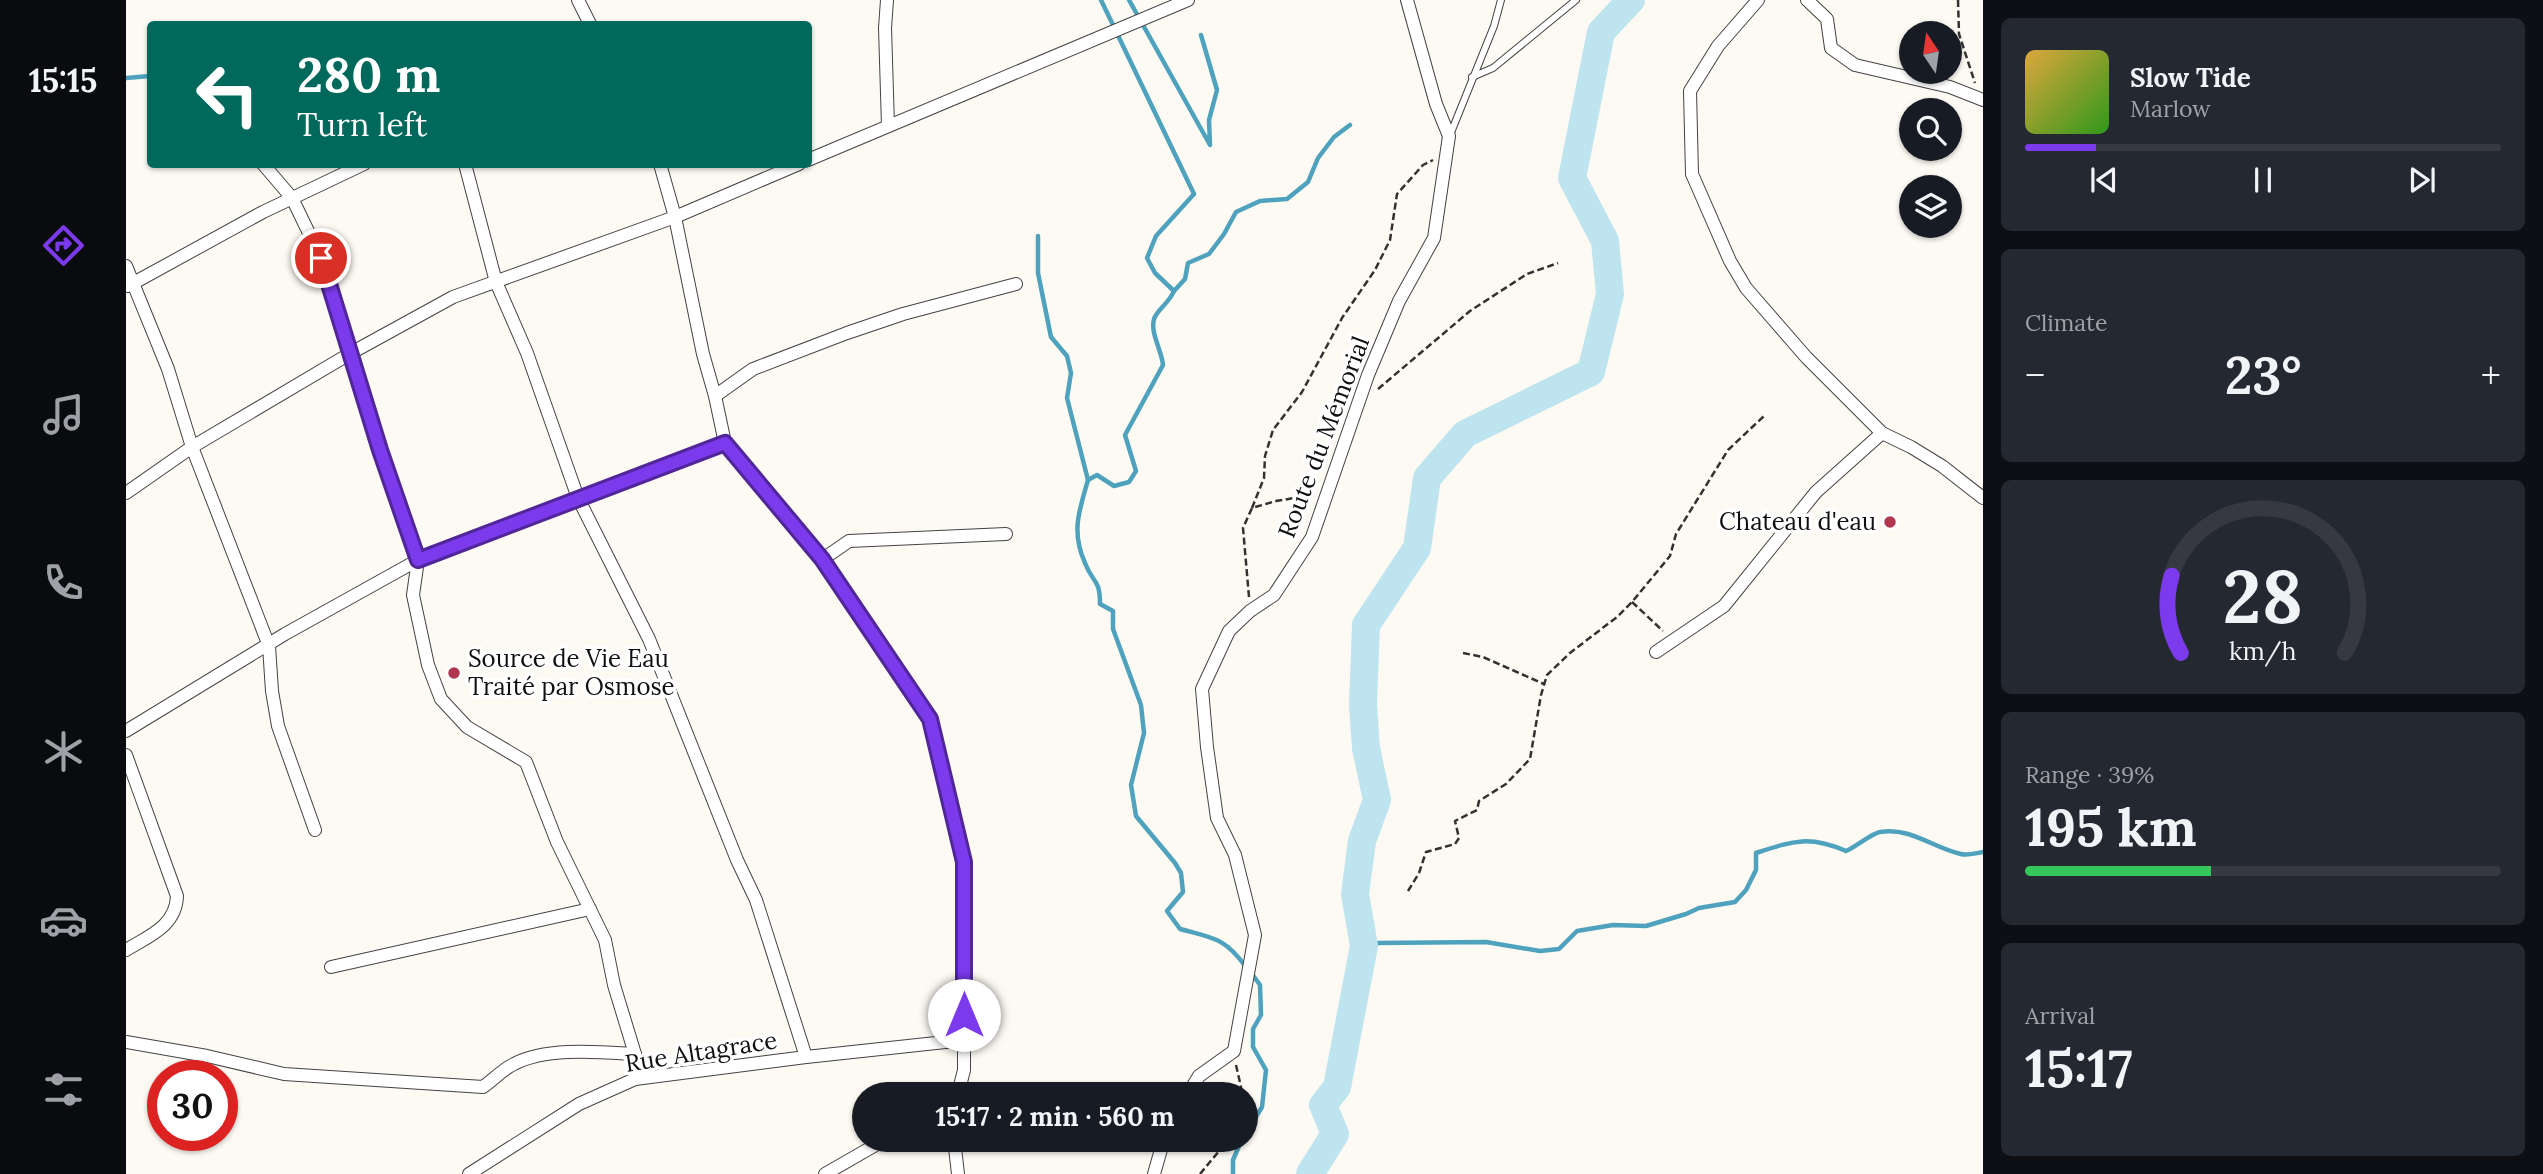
<!DOCTYPE html>
<meta charset="utf-8">
<style>
:root{--surface:#171b24;--page:#242831;--text:#f1f3f6;--muted:#9ea1a6;--line:#363941;--accent:#7c3aed}
body{margin:0;font-family:Lora,serif;background:var(--page);color:var(--text);height:100vh;display:flex;flex-direction:column;font-size:26px;white-space:nowrap}
*{box-sizing:border-box;margin:0}
p{font-size:23px;color:var(--muted)}
.icon{flex:none;width:38px;height:38px;fill:none;stroke:currentColor;stroke-width:2;stroke-linecap:round;stroke-linejoin:round}
.map{position:relative;flex:1;overflow:hidden}
.panel{display:flex;flex-direction:column;gap:18px;padding:18px;background:#0d0f14;width:560px}
.panel>*{flex:none}
.hud{position:absolute;left:21px;top:21px;width:665px;height:147px;border-radius:7px;box-shadow:0 2px 5px #0004;background:#00695c;color:#fff;overflow:hidden}
.needle{width:46px;rotate:347deg}
.tools{position:absolute;left:1773px;top:21px;display:grid;gap:14px}
.tools a{display:grid;place-items:center;width:63px;height:63px;border-radius:50%;background:var(--surface);box-shadow:0 2px 5px #0004;font-size:35px}
.speed{position:absolute;left:21px;top:1060px;display:flex;gap:14px;font-size:35px;font-weight:700;text-align:center}
.speed>*{display:grid;place-content:center;width:91px;height:91px;border-radius:50%;background:var(--surface);box-shadow:0 2px 5px #0004;line-height:1}
.speed .limit{border:10px solid #d22;background:#fff;color:#111}
.pin{position:absolute;display:grid;place-items:center;width:60px;height:60px;color:#fff;margin:-30px;border:4px solid #fff;border-radius:50%;box-shadow:0 2px 7px #0007}
.me{position:absolute;width:77px;margin:-38px;rotate:0deg;stroke-linejoin:round;filter:drop-shadow(0 0 5px #0008)}
.turn{display:flex;align-items:center;gap:24px;height:147px;padding:0 35px;font-size:32px}
.turn .icon{width:91px;height:91px;stroke-width:2.5}
.turn b{display:block;font-size:49px;line-height:60px}
.big{font-size:52px;font-weight:700;line-height:1.1}
.panel .card{flex:1;display:flex;flex-direction:column;justify-content:center;gap:10px;min-width:0;padding:0 24px;border-radius:10px;background:var(--page)}
.panel .dial{align-items:center;gap:0}
.dial svg{height:182px;overflow:visible;fill:none;stroke:var(--line);stroke-width:7;stroke-linecap:round;text-anchor:middle}
.dial text{fill:var(--text);stroke:none}
.song{display:flex;align-items:center;gap:21px}
.cover{width:84px;height:84px;border-radius:10px;background:linear-gradient(135deg,hsl(40 70% 55%),hsl(110 70% 35%))}
.played{height:7px;border-radius:4px;background:linear-gradient(90deg,var(--accent) 15%,var(--line) 15%)}
.keys{display:flex;justify-content:space-around;direction:ltr}
.heat{display:flex;justify-content:space-between;align-items:center;font-size:38px;direction:ltr}
.charge{height:10px;border-radius:5px;background:linear-gradient(90deg,#34c759 39%,var(--line) 0)}
.trip{position:absolute;left:726px;top:1082px;width:406px;height:70px;border-radius:35px;background:var(--surface);box-shadow:0 2px 5px #0004;font-weight:700;line-height:70px;text-align:center}
main{display:flex;flex:1;min-height:0}
.dock{display:flex;flex-direction:column;width:126px;justify-content:space-around;align-items:center;background:#090b0e;color:var(--muted)}
.dock .icon{width:49px;height:49px}
.dock .current{color:var(--accent)}
.dock b{font-size:32px;color:var(--text)}
.map>svg:first-child{display:block}
.lines{fill:none;stroke-linecap:round;stroke-linejoin:round}
.stream{stroke:#4ea2bd;stroke-width:4.5}
.river{stroke:#bee4ef;stroke-width:28}
.service-casing{stroke:#434343;stroke-width:8}
.minor-casing{stroke:#434343;stroke-width:14}
.path{stroke:#323232;stroke-width:2.5;stroke-dasharray:7 3.5;stroke-linecap:butt}
.service{stroke:#fff;stroke-width:6}
.minor{stroke:#fff;stroke-width:12}
.route-casing{stroke:#51269a;stroke-width:18}
.route{stroke:#7c3aed;stroke-width:12}
.poi-dot{fill:#af3850;stroke:#fff;stroke-width:2.5}
.labels{text-anchor:middle;stroke-width:7;stroke-linejoin:round;paint-order:stroke}
.street-label{font-size:24px;fill:#101010;stroke:#fff}
.poi-label{font-size:24px;fill:#101010;stroke:#fff;text-anchor:end}
</style>
<main>
<nav class="dock">
<b>15:15</b>
<svg class="icon current" aria-label="directions" viewBox="0 0 24 24"><path d="M12 3l9 9-9 9-9-9zM9 14v-3h6M13 9l2 2-2 2"/></svg>
<svg class="icon" aria-label="music" viewBox="0 0 24 24"><path d="M9 18V5l10-2v13"/><circle cx="6" cy="18" r="3"/><circle cx="16" cy="16" r="3"/></svg>
<svg class="icon" aria-label="phone" viewBox="0 0 24 24"><path d="M5 4h4l2 5-3 2q2 4 5 5l2-3 5 2v4C11 20 4 13 5 4z"/></svg>
<svg class="icon" aria-label="climate" viewBox="0 0 24 24"><path d="M12 3v18M4 7l16 10M4 17L20 7"/></svg>
<svg class="icon" aria-label="car" viewBox="0 0 24 24"><path d="M5 17H2v-5l4-1 3-4h7l3 4 3 1v5h-3M9 17h6M6 11h13"/><circle cx="7" cy="17" r="2"/><circle cx="17" cy="17" r="2"/></svg>
<svg class="icon" aria-label="filters" viewBox="0 0 24 24"><path d="M4 7h16M4 17h16"/><circle cx="9" cy="7" r="2"/><circle cx="15" cy="17" r="2"/></svg>
</nav>
<div class="map">
<svg width="1857" height="1174" viewBox="0 0 1857 1174">
<rect width="100%" height="100%" fill="#fdfaf4"/>
<g class="lines">
<g class="stream">
<path d="M975,0L1068,194L1030,236L1021,258L1029,273L1048,291C1043,303 1031,310 1028,319C1024,333 1036,351 1037,365L999,435L1010,471L1003,482L988,486L971,475L962,480C953,511 945,532 959,563C967,584 974,578 974,604L987,611V629L1015,705L1018,733L1005,785L1010,816L1049,863L1055,873L1057,892L1041,911L1054,929C1088,938 1099,938 1120,967"/>
<polyline points="1003,0 1084,145 1083,120 1091,90 1075,35"/>
<polyline points="0,78 24,76"/>
<polyline points="912,236 912,273 925,337 941,356 945,373 941,398 962,480"/>
<polyline points="1048,291 1059,279 1062,263 1083,254 1098,234 1110,212 1134,201 1161,199 1182,182 1192,158 1208,137 1224,125"/>
<path d="M1238,946L1251,943L1360,942L1414,951L1433,949L1451,931L1487,925L1520,926L1560,914L1573,908L1609,902L1620,890L1630,870V853C1667,841 1683,835 1720,851C1730,847 1746,833 1754,832C1785,827 1807,848 1835,854C1841,856 1850,853 1857,852"/>
<polyline points="1120,1133 1136,1107 1140,1070 1127,1047 1127,1029 1135,1015 1134,985 1126,974"/>
<polyline points="1107,1174 1107,1160 1116,1139"/>
</g>
<polyline class="river" points="1184,1174 1209,1134 1197,1105 1211,1087 1238,946 1229,894 1236,841 1251,800 1240,748 1237,705 1240,625 1291,548 1301,478 1339,434 1465,372 1484,294 1479,241 1446,178 1475,32 1505,0"/>
<defs>
<g id="service">
<polyline points="1346,77 1367,68 1450,0"/>
<polyline points="1324,135 1368,26 1375,0"/>
</g>
<g id="minor">
<polyline points="452,0 464,24"/>
<polyline points="761,0 759,28 762,126"/>
<polyline points="1632,0 1592,46 1564,91 1566,174 1604,261 1620,288 1680,357 1756,433 1785,447 1816,466 1857,498"/>
<polyline points="1681,0 1701,19 1705,48 1729,65 1824,87 1857,100"/>
<polyline points="682,160 1062,0"/>
<polyline points="137,164 166,198 195,258 254,450 292,560 287,595 302,665 315,699 341,727 400,762 431,842 479,940 488,985 509,1054 509,1079"/>
<polyline points="339,164 370,282 401,353 452,498 523,639 611,860 630,900 680,1057"/>
<polyline points="534,164 549,217 577,354 589,396 599,443 697,559 804,719 838,862 838,1070 832,1094"/>
<polyline points="0,266 42,369 66,447 143,646 146,691 152,726 189,830"/>
<polyline points="2,286 137,212 238,164"/>
<polyline points="589,396 627,369 721,333 777,314 890,284"/>
<polyline points="0,493 66,447 225,353 327,297 549,217 673,164"/>
<polyline points="697,559 723,541 880,534"/>
<polyline points="1530,652 1598,606 1690,492 1756,433"/>
<polyline points="0,731 159,634 292,560 599,443"/>
<path d="M0,755L51,896C50,926 23,936 0,950"/>
<polyline points="205,967 464,909"/>
<path d="M0,1042L81,1056L158,1074L357,1087C367,1080 377,1069 388,1064C421,1047 473,1052 509,1054"/>
<polyline points="1062,1094 1073,1076 1108,1051 1129,935 1109,855 1091,818 1081,747 1076,689 1103,631 1124,611 1148,595 1186,537 1242,375 1273,301 1308,238 1323,136 1310,104 1281,0"/>
<polyline points="828,1139 832,1174"/>
<polyline points="343,1174 453,1104 509,1079 680,1057 838,1040"/>
<polyline points="699,1174 760,1139"/>
<polyline points="1028,1174 1038,1139"/>
</g>
</defs>
<use href="#service" class="service-casing"/>
<use href="#minor" class="minor-casing"/>
<g class="path">
<polyline points="1832,0 1833,34 1849,83"/>
<polyline points="1252,389 1344,311 1401,274 1432,263"/>
<polyline points="1126,508 1138,478 1139,456 1147,430 1176,392 1216,318 1249,270 1264,240 1271,194 1297,165 1307,160"/>
<polyline points="1123,597 1117,528 1126,508 1150,501 1187,495"/>
<polyline points="1506,602 1537,631"/>
<polyline points="1337,653 1357,657 1418,684"/>
<polyline points="1282,891 1293,873 1300,852 1329,844 1333,838 1329,821 1351,810 1353,801 1380,784 1404,759 1415,695 1421,675 1444,653 1491,617 1506,602 1544,556 1550,534 1602,450 1638,416"/>
<polyline points="1110,1065 1115,1087 1114,1094"/>
<polyline points="1074,1174 1103,1139"/>
</g>
<use href="#service" class="service"/>
<use href="#minor" class="minor"/>
</g>
<g class="lines">
<defs>
<polyline id="route" points="195,258 254,450 292,560 599,443 696,559 804,719 838,862 838,1015"/>
</defs>
<use href="#route" class="route-casing"/>
<use href="#route" class="route"/>
</g>
<g class="poi-dot">
<circle cx="1764" cy="522" r="7"/>
<circle cx="328" cy="673" r="7"/>
</g>
<g class="labels">
<g class="street-label">
<text transform="translate(1198 437) rotate(-69)" y="8">Route du Mémorial</text>
<text transform="translate(575 1052) rotate(-9)" y="8">Rue Altagrace</text>
</g>
<g class="poi-label">
<text x="1750" y="530">Chateau d'eau</text>
<text x="342" y="667" text-anchor="start">Source de Vie Eau<tspan x="342" dy="28">Traité par Osmose</tspan></text>
</g>
</g>
</svg>
<div class="tools">
<a><svg class="needle" viewBox="-14 -14 28 28"><path d="M0-13l5 13h-10z" fill="#e53935"/><path d="M0 13l5-13h-10z" fill="#9ea1a6"/></svg></a>
<a><svg class="icon" aria-label="search" viewBox="0 0 24 24"><circle cx="10" cy="10" r="6"/><path d="M15 15l6 6"/></svg></a>
<a><svg class="icon" aria-label="layers" viewBox="0 0 24 24"><path d="M12 4l9 5-9 5-9-5zM3 14l9 5 9-5"/></svg></a>
</div>
<div class="speed"><div class="limit">30</div></div>
<div class="pin" style="left:195px;top:258px;background:#d93025"><svg class="icon" aria-label="arrive" viewBox="0 0 24 24"><path d="M6 21V4h12l-3 4 3 4H6"/></svg></div>
<svg class="me" style="left:838px;top:1015px" viewBox="-20 -20 40 40"><circle r="19" fill="#fff"/><path d="M0-13L10 11 0 6-10 11z" fill="#7c3aed"/></svg>
<div class="trip">15:17 · 2 min · 560 m</div>
<div class="hud">
<div class="turn"><svg class="icon" aria-label="left" viewBox="0 0 24 24"><path d="M17 20v-9H6M10 6l-5 5 5 5"/></svg><div><b>280 m</b>Turn left</div></div>
</div>
</div>
<section class="panel">
<div class="card">
<div class="song"><i class="cover"></i><div><b>Slow Tide</b><p>Marlow</p></div></div>
<div class="played"></div>
<div class="keys"><svg class="icon" aria-label="previous" viewBox="0 0 24 24"><path d="M18 5L8 12l10 7zM5 5v14"/></svg><svg class="icon" aria-label="pause" viewBox="0 0 24 24"><path d="M8 5v14M16 5v14"/></svg><svg class="icon" aria-label="next" viewBox="0 0 24 24"><path d="M6 5l10 7-10 7zM19 5v14"/></svg></div>
</div>
<div class="card"><p>Climate</p>
<div class="heat"><a>−</a><b class="big">23°</b><a>+</a></div>
</div>
<div class="card dial"><svg viewBox="0 0 100 80">
<path d="M14 69A42 42 0 1 1 86 69"/>
<path d="M14 69A42 42 0 0 1 10 35" stroke="#7c3aed"/>
<text x="50" y="56" font-size="32" font-weight="700">28</text>
<text x="50" y="72" font-size="11">km/h</text>
</svg></div>
<div class="card"><p>Range · 39%</p><b class="big">195 km</b><div class="charge"></div></div>
<div class="card"><p>Arrival</p><b class="big">15:17</b></div>
</section>
</main>
